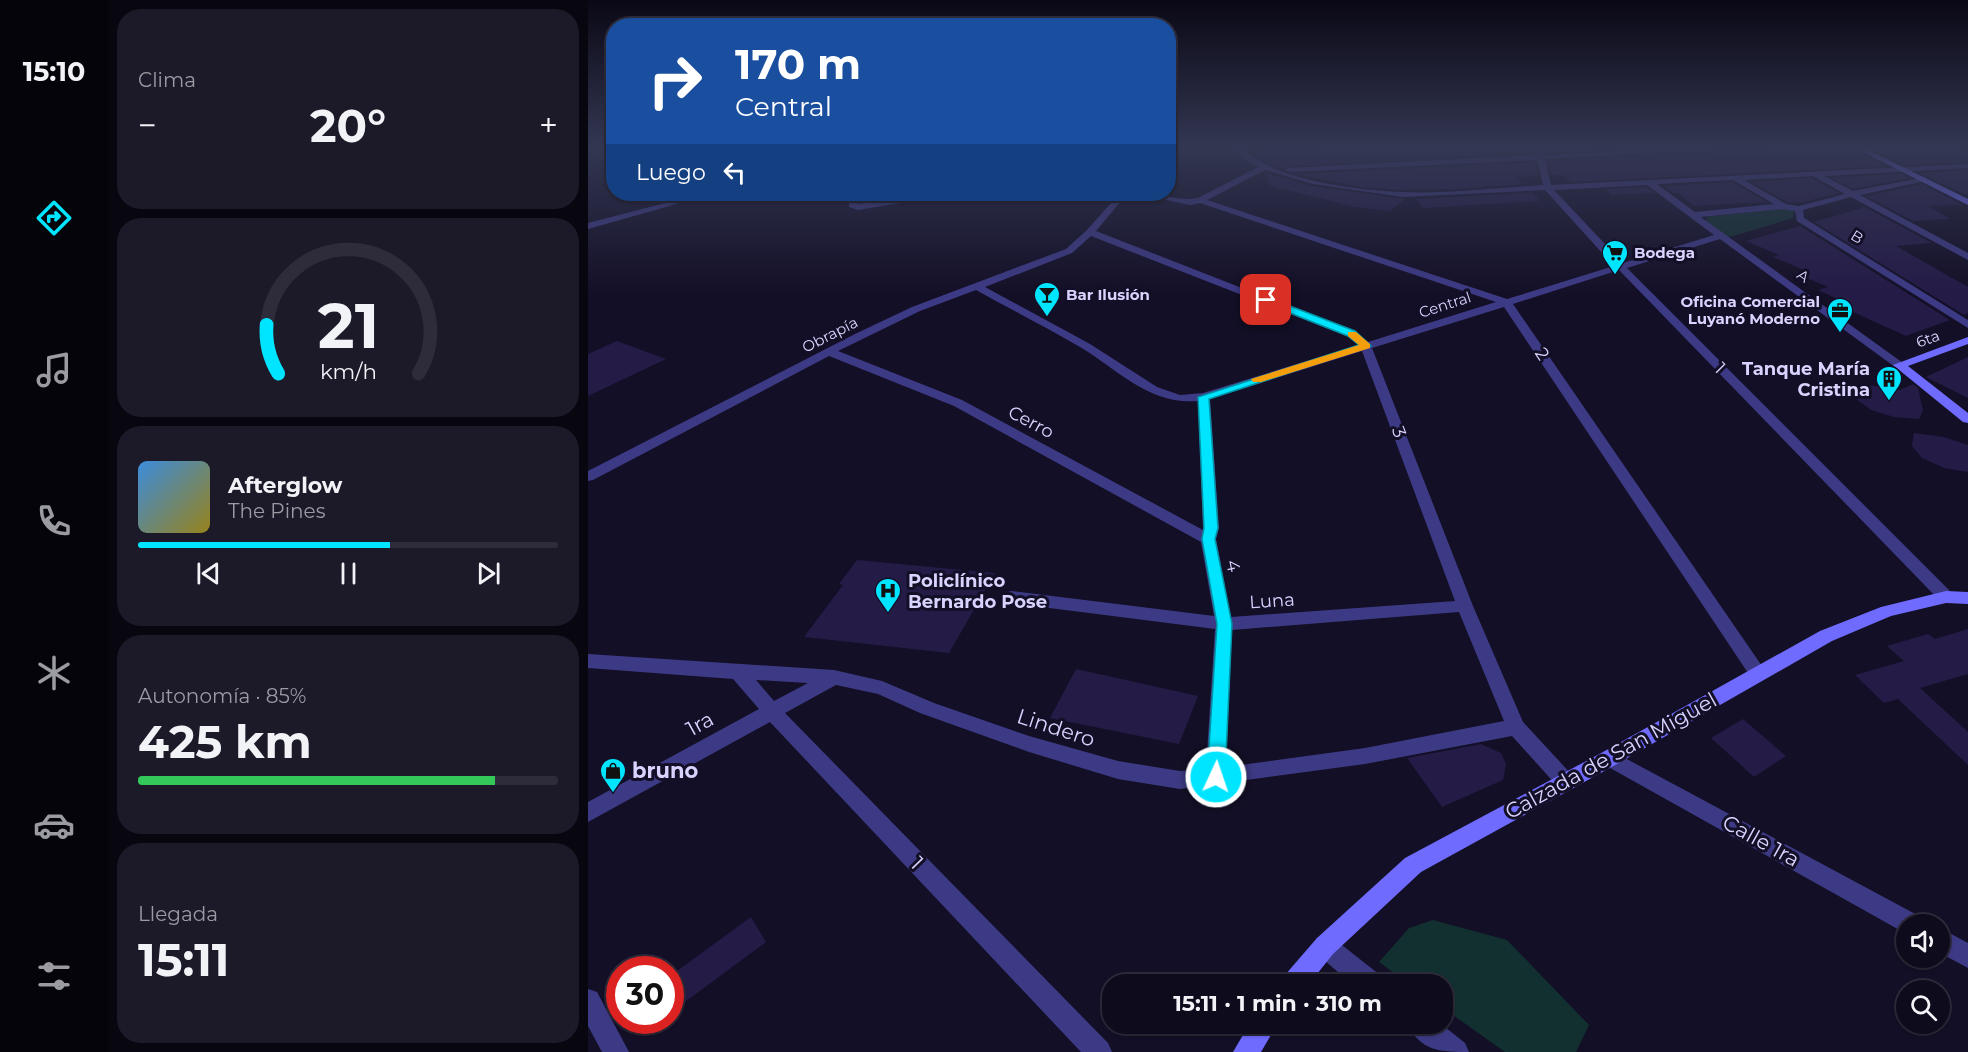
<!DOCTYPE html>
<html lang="es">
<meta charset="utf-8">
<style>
:root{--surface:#0e0b1c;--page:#1c1929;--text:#f1f3f6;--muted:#9b9ba3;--line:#2e2b3b;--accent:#00e5ff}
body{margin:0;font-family:Montserrat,sans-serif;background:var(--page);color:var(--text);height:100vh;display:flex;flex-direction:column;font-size:22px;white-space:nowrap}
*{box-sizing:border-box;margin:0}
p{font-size:20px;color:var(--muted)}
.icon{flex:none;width:33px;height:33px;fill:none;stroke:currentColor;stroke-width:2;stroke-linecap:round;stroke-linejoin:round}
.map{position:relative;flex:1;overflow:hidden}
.panel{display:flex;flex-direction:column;gap:9px;padding:9px;background:#08060f;width:480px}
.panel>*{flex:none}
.guide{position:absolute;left:18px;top:18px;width:570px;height:183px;border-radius:24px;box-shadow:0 2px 4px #0004,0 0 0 2px var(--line);background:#1a4fa0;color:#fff;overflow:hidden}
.fabs{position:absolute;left:1308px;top:914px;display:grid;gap:12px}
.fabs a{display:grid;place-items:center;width:54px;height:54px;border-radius:50%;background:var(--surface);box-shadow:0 2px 4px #0004,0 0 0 2px var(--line);font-size:30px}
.speed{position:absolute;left:18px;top:956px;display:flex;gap:12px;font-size:30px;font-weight:700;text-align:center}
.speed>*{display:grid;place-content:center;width:78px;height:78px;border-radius:50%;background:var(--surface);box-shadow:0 2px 4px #0004,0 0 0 2px var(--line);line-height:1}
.speed .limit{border:9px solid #d22;background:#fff;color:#111}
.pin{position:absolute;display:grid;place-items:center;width:51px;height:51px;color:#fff;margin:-26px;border-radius:12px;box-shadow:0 3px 9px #0006}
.me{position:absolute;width:66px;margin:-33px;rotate:3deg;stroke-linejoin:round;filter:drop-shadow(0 0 4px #0008)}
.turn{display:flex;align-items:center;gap:21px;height:126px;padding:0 30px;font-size:27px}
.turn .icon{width:78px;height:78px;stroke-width:2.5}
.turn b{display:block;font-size:42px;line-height:51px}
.then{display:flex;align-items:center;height:57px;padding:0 30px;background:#0003;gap:12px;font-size:22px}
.big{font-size:45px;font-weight:700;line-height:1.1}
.panel .tile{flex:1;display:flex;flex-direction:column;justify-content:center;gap:9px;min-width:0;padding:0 21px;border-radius:24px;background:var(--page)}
.panel .dial{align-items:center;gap:0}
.dial svg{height:156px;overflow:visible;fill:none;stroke:var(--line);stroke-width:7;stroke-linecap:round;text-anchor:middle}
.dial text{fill:var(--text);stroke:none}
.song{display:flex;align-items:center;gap:18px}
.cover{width:72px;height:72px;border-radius:9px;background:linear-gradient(135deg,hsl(210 70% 55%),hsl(50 70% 35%))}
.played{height:6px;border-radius:3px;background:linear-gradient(90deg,var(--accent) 60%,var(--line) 60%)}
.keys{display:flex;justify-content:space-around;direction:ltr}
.heat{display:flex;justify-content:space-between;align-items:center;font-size:33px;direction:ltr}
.charge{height:9px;border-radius:4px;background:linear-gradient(90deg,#34c759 85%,var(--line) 0)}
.trip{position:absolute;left:514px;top:974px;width:351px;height:60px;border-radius:24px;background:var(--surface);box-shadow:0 2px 4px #0004,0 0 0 2px var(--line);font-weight:700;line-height:60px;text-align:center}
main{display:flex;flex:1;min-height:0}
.tabs{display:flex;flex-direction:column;width:108px;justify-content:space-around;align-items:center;background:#06040b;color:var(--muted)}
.tabs .icon{width:42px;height:42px}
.tabs .on{color:var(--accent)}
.tabs b{font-size:27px;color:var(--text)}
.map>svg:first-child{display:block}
.green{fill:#12302f}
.building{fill:#241b47}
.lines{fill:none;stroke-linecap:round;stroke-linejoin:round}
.street{fill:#3d3a85;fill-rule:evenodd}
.secondary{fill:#6f6bff;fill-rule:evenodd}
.route{fill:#00e5ff;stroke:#0095a6;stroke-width:1.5}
.slow{fill:#f59e0b}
.labels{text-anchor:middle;stroke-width:6;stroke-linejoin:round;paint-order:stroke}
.far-street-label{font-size:15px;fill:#d9d4ff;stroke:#130f26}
.far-poi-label{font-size:15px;font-weight:bold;fill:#d9d4ff;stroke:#130f26;text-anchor:start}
.street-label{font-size:18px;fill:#d9d4ff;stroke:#130f26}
.poi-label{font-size:18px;font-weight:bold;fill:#d9d4ff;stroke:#130f26;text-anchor:end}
.near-street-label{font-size:21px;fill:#d9d4ff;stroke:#130f26}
.near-poi-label{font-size:21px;font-weight:bold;fill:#d9d4ff;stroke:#130f26;text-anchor:start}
</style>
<main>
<nav class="tabs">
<b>15:10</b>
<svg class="icon on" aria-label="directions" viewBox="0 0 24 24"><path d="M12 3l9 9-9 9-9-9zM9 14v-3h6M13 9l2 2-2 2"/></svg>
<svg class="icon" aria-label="music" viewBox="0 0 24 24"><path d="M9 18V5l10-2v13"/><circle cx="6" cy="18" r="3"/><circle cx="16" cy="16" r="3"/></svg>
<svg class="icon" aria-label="phone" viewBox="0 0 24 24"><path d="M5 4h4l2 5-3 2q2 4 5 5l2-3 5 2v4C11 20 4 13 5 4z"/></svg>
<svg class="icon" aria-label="climate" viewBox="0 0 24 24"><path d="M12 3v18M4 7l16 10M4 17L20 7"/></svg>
<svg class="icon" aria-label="car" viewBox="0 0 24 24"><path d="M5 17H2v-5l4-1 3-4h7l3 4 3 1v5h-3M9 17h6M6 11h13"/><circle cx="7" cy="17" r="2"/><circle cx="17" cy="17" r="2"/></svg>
<svg class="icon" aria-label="filters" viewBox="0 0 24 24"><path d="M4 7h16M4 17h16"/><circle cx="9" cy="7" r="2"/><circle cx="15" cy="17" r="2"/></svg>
</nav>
<section class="panel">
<div class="tile"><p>Clima</p>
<div class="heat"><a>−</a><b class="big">20°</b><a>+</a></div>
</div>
<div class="tile dial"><svg viewBox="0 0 100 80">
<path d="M14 69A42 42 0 1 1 86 69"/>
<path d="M14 69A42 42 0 0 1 8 44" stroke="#00e5ff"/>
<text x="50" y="56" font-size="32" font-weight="700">21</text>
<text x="50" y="72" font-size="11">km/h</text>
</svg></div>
<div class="tile">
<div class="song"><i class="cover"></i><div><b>Afterglow</b><p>The Pines</p></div></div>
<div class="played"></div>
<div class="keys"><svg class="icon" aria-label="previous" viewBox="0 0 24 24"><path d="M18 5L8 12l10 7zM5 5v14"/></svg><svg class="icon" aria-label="pause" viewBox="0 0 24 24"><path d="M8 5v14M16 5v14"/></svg><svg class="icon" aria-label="next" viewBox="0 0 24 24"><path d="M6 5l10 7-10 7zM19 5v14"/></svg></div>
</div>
<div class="tile"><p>Autonomía · 85%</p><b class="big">425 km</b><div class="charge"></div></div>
<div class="tile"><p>Llegada</p><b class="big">15:11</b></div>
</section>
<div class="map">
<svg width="1380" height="1052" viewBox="0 0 1380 1052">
<rect width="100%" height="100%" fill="#130f26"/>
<g class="green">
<polygon points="1199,208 1206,210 1205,218 1142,237 1136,236 1120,224 1118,217"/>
<polygon points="845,920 919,940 1001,1025 988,1052 917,1052 855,1008 855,984 821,984 791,962 821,928"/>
</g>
<g class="building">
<polygon points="736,146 944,146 945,153 701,166 695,169 675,160 672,151 737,149"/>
<polygon points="956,146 1038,146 1041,148 958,153"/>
<polygon points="1239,146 1261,146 1297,166 983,182 975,175 963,175 960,161"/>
<polygon points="1278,146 1365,146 1380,153 1380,162 1316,165"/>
<polygon points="947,162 950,176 927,177 935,184 865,189 813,190 774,187 708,174"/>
<polygon points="1380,170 1380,194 1376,194 1332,173"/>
<polygon points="678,173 724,186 817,199 802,211 767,207 682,186"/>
<polygon points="1313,174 1321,178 1265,189 1244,178"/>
<polygon points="1224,178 1251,193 1216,202 1205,203 1199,202 1164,182"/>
<polygon points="1144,182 1179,202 1106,206 1090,193 1085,193 1075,186"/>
<polygon points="1334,184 1375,205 1340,206 1362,219 1325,221 1278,196"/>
<polygon points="1058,187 1067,193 1024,195 1017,189"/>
<polygon points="944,193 952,201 835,208 828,199"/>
<polygon points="1277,207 1344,243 1308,246 1380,287 1380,313 1376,315 1226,222"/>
<polygon points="1212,226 1362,320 1318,336 1254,307 1262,305 1230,290 1240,287 1207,273 1216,270 1185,257 1191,255 1158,241"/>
<polygon points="29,341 78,359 0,396 0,354"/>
<polygon points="1380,357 1380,398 1338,377"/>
<polygon points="1325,384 1330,388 1335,410 1331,419 1306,417 1283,410 1268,399 1265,391 1280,385 1312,390"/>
<polygon points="1326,433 1356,437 1380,445 1380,472 1356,468 1334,458 1324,446"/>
<polygon points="269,560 407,573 361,653 216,637 255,585 251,584"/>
<polygon points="1380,629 1380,674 1332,688 1380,732 1380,765 1310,699 1296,703 1267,675 1316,661 1299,646 1340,634 1347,639"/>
<polygon points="488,669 610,696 591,744 462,718"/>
<polygon points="1155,719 1198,756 1166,777 1123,738"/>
<polygon points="893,744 913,753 918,764 915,780 854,807 819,758"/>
<polygon points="163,917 178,942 82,1013 82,976"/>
</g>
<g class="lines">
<g class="street">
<path d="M647,146H654C682,181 770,190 813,192C858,194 909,188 955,185L949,160L701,172L697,170L701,168L948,155L946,146H954L956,155L1132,146H1184L957,159L963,185L1380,164V168L1236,176L1265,191L1338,177V181L1272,195L1380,253V260L1263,197L1215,210L1216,218L1380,320V328L1209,221L1207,211L1195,209L1113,217L1315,363V367H1307L1132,239L1039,268L1364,593L1366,597L1364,601H1352L1031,270L925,304L1176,669L1179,674L1176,679L1170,681L1164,679L916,307L784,348L885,606L935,722L985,776L988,782L985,788L978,791L971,788L924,736L777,764L592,789L530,779L441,752L332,713L290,694L248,685L197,713L520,1043L524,1052H493L182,722L0,822V802L171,709L145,679L0,668V654L246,670L294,681L346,703L441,736L530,761L592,771L618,769L627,629L423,603L417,601L415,597L417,593L423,591L626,616L613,542L366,406L241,356L5,480L0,481V471L267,334L324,307L478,249L499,230L531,194H539L508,231L767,332L780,342L908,302L612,203L602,205L551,194C570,192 590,202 610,198L670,167L656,159ZM677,170L725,184L815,197L957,190L1026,266L919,299L619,200ZM1225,176L1257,194L1211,206L1198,204L1156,180ZM1145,180L1186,204L1107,212L1069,184ZM1059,185L1126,235L1035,263L966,190ZM503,236L759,336L770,345L615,393L592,395L569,387L502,344L397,287L484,253ZM388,290C422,309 458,327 492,347C532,371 561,405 610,401L615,530L374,400L250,351L332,311ZM774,351L867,601L643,617L628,539L631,528L622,399ZM871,612L916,721L777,748L638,767L644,630ZM168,680L220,683L186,701Z"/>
<polygon points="112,194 124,194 0,229 0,223"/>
<polygon points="261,194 269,194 269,204 349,194 367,194 270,210 261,207"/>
<polygon points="1022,750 1331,916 1335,924 1318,924 1318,934 1315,932 1015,764 1012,758 1015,752"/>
<polygon points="1352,928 1380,943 1380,968 1352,953"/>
<polygon points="737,934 745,938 792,975 795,984 764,984 729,954 725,946 729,938"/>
<polygon points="0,989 9,992 41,1052 14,1052 0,1026"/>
<path d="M819,1023H852L877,1043L881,1052C854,1052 832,1052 819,1023Z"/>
</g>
<g class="secondary">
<polygon points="1263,146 1272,146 1380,199 1380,205"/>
<polygon points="1380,337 1380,344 1320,366 1380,413 1380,423 1375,422 1305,365"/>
<polygon points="1358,591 1380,592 1380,604 1358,603 1303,616 1244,641 1029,764 833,872 745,954 721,984 694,984 697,975 729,938 817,858 1015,752 1232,631 1293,607"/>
<polygon points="662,1023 690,1023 673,1052 645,1052"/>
</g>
</g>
<linearGradient id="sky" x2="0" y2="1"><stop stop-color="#0a0815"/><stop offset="0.5" stop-color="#333752"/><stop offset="1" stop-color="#333752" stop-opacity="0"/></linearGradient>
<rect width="1380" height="294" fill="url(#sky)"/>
<polygon class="route" points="674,298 681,298 767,331 783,346 621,399 630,528 627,539 644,624 637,777 635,783 628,785 622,783 619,777 629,624 614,539 616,528 610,397 771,345 760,336 674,302"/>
<polygon class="slow" points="760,332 768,332 782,344 782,348 673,382 665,382 663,379 771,345 760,336"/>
<defs>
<symbol id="supermarket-pin" viewBox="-11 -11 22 30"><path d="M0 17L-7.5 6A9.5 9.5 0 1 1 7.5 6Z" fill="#00e5ff" stroke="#130f26"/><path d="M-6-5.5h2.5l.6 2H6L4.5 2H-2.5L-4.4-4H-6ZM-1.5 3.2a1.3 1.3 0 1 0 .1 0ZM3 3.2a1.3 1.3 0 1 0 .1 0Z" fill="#111"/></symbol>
<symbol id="bar-pin" viewBox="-11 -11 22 30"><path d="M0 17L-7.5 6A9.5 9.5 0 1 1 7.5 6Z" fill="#00e5ff" stroke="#130f26"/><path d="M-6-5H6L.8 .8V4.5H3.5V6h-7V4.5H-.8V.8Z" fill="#111"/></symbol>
<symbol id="office-pin" viewBox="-11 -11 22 30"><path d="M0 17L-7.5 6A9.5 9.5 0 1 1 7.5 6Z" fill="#00e5ff" stroke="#130f26"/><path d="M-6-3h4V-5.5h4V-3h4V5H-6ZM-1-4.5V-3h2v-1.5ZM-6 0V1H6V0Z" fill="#111"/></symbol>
<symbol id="building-pin" viewBox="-11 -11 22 30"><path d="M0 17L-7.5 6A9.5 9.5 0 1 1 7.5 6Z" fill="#00e5ff" stroke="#130f26"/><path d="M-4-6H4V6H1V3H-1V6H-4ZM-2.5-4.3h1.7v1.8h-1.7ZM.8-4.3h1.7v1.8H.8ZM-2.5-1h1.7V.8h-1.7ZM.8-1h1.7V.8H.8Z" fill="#111"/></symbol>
<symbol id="hospital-pin" viewBox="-11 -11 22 30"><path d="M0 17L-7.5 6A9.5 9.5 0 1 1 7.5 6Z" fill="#00e5ff" stroke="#130f26"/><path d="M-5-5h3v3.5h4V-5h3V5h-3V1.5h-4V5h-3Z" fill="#111"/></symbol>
<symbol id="shop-pin" viewBox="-11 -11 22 30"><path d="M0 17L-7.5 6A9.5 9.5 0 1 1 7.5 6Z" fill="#00e5ff" stroke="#130f26"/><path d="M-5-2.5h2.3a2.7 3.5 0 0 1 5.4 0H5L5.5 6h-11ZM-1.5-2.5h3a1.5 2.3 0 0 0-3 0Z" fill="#111"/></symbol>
</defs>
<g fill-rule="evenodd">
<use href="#supermarket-pin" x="1012" y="238" width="30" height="40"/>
<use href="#bar-pin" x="444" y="280" width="30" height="40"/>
<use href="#office-pin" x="1237" y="296" width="30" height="40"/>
<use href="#building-pin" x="1286" y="364" width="30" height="40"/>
<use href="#hospital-pin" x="285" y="576" width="30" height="40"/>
<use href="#shop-pin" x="10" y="756" width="30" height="40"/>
</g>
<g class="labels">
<g class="far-street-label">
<text transform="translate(1269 237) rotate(32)" y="5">B</text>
<text transform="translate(1215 276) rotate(36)" y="5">A</text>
<text transform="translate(857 305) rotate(-18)" y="5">Central</text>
<text transform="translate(242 335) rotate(-27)" y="5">Obrapía</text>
<text transform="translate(1340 339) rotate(-20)" y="5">6ta</text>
</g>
<g class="far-poi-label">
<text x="1046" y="258">Bodega</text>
<text x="478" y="300">Bar Ilusión</text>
<text x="1232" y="307" text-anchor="end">Oficina Comercial<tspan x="1232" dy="17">Luyanó Moderno</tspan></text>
</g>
<g class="street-label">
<text transform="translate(954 354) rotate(56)" y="6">2</text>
<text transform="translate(1132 368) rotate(45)" y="6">1</text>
<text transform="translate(443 422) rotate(28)" y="6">Cerro</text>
<text transform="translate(811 432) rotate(69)" y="6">3</text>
<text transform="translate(645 566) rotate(79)" y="6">4</text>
<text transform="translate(684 601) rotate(-4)" y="6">Luna</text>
</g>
<g class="poi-label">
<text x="1282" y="375">Tanque María<tspan x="1282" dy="21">Cristina</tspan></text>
<text x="320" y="587" text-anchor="start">Policlínico<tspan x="320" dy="21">Bernardo Pose</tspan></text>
</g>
<g class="near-street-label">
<text transform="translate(112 724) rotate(-29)" y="7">1ra</text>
<text transform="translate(468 728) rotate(18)" y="7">Lindero</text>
<text transform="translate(1023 756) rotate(-29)" y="7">Calzada de San Miguel</text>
<text transform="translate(1173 841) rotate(29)" y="7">Calle 1ra</text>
<text transform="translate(329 863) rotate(46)" y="7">1</text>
</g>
<g class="near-poi-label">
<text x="44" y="778">bruno</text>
</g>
</g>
</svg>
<div class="fabs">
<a><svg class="icon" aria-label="sound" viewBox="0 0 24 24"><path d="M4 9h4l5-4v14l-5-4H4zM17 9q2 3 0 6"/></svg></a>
<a><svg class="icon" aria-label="search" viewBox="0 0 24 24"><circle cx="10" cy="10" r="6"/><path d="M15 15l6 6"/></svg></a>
</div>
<div class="speed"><div class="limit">30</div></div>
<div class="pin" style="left:678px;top:300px;background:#d93025"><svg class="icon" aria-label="arrive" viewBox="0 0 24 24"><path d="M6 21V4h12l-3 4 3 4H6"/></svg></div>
<svg class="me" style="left:628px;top:777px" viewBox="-20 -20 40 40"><circle r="17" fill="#00e5ff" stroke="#fff" stroke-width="3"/><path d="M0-11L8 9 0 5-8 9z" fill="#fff"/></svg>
<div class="trip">15:11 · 1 min · 310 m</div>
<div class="guide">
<div class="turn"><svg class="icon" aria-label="right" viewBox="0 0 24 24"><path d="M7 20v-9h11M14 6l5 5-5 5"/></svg><div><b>170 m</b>Central</div></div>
<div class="then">Luego<svg class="icon" aria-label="left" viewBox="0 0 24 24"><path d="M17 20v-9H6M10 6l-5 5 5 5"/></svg></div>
</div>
</div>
</main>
